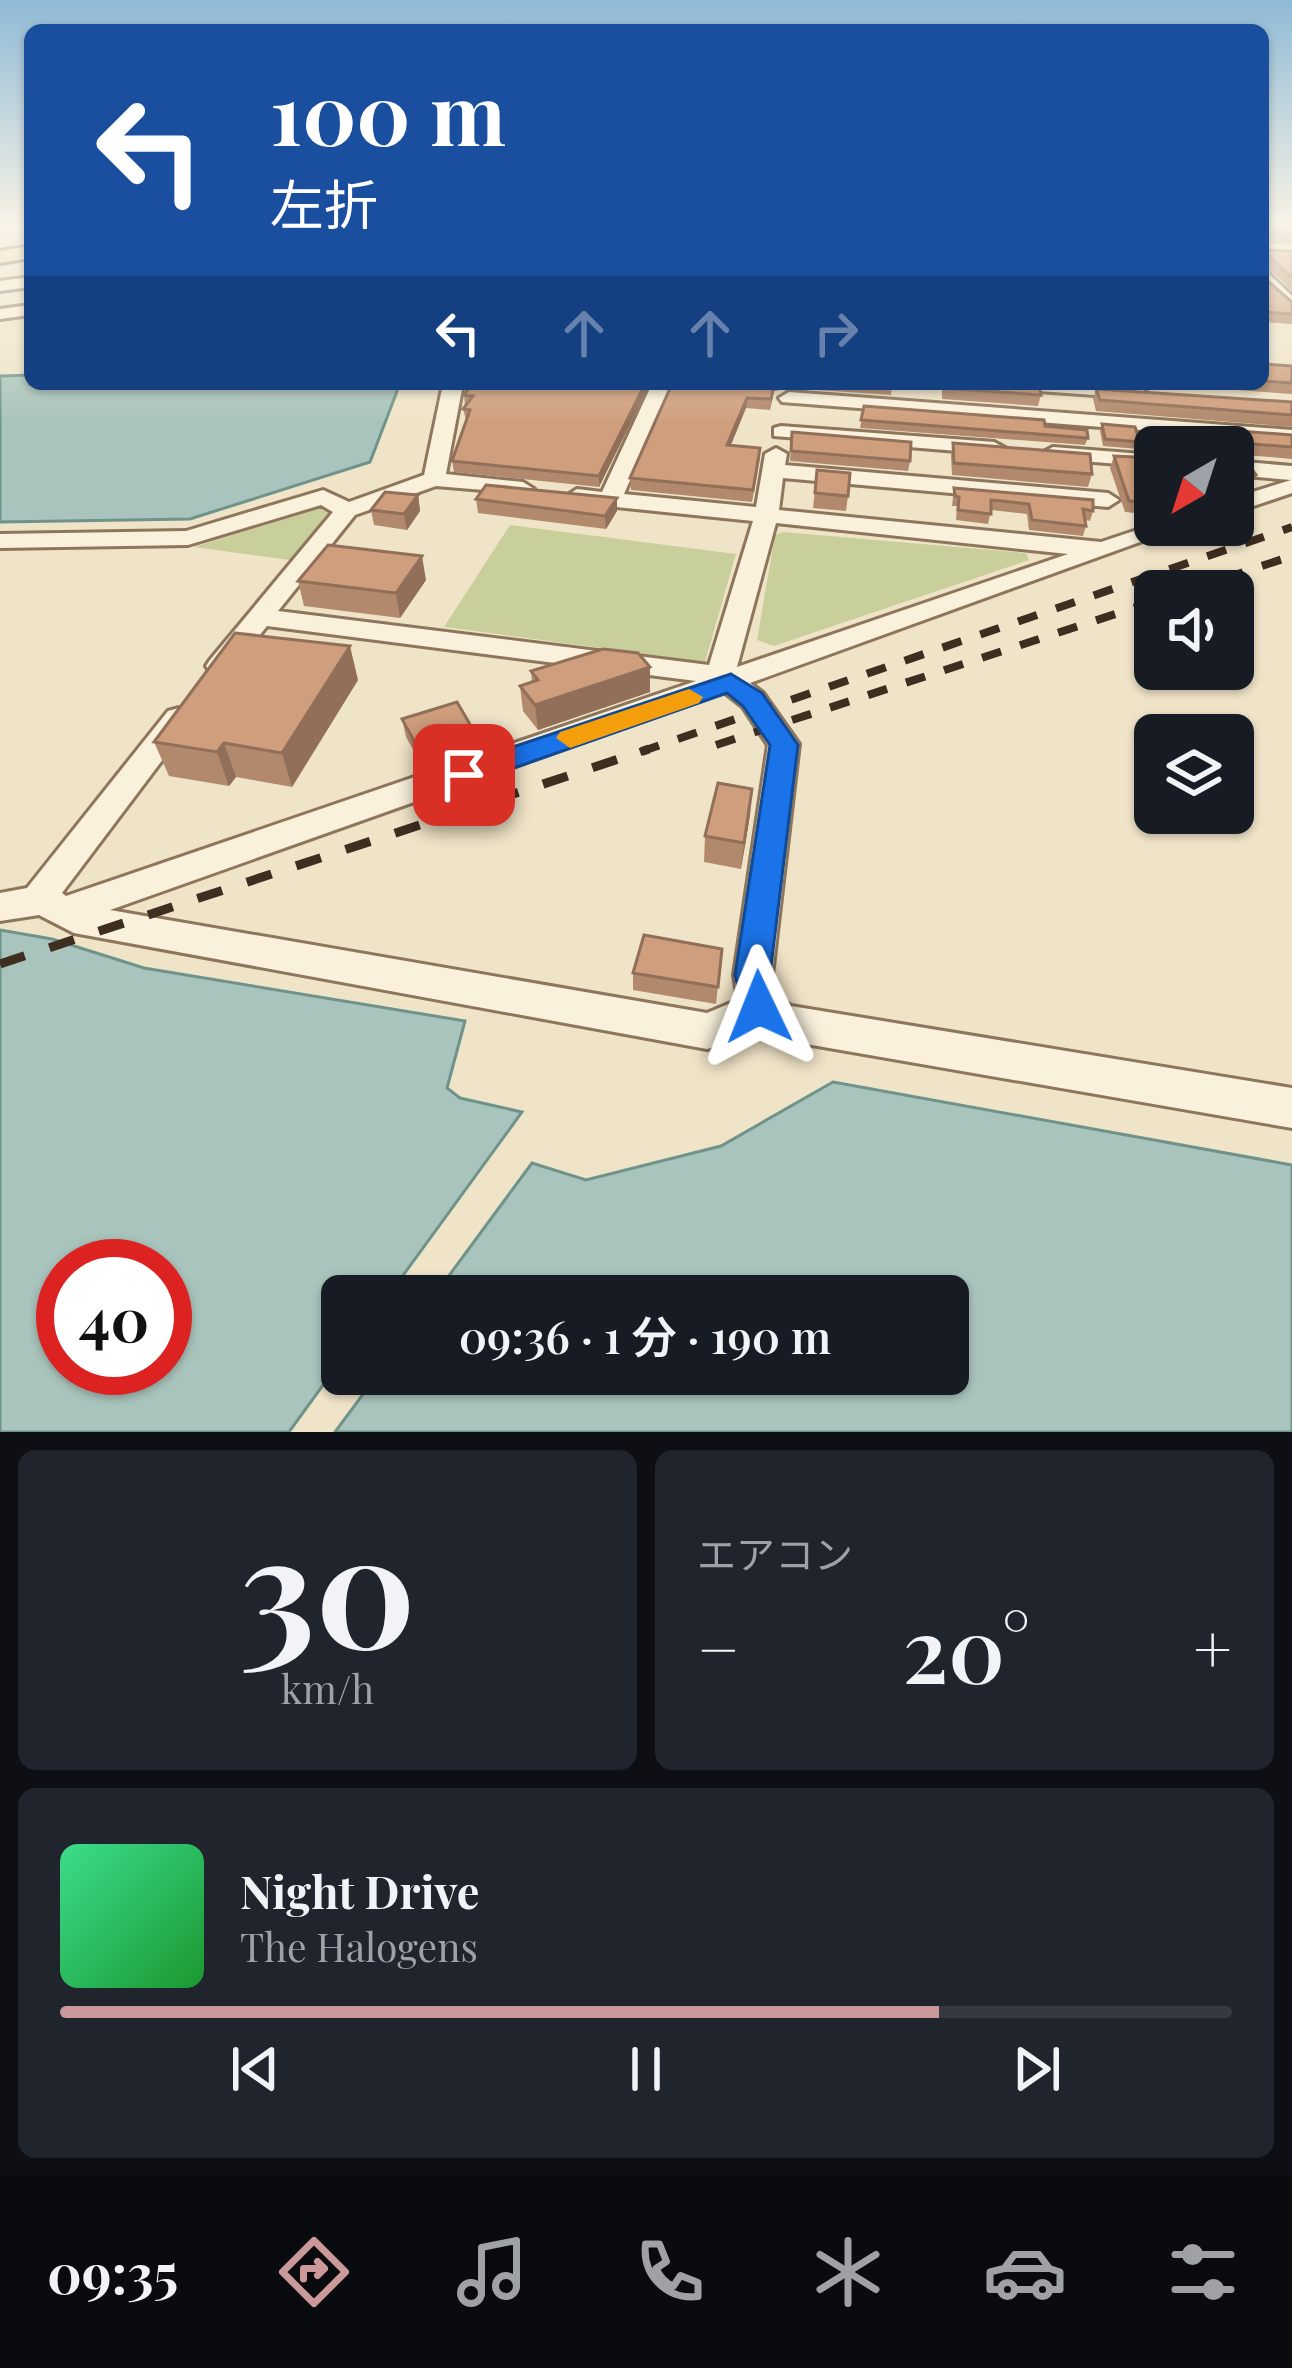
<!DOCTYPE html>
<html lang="ja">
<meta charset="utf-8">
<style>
:root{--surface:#171b24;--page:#20242c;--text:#f1f3f6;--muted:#9ea1a6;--line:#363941;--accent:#cc999b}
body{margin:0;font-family:"Playfair Display","Noto Sans JP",serif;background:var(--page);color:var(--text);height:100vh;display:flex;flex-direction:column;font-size:45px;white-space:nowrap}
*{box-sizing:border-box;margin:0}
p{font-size:39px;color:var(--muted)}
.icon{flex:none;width:66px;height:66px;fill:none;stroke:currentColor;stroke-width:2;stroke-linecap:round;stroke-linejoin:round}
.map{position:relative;height:1432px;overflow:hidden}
.sheet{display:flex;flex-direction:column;gap:18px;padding:18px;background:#0d0f14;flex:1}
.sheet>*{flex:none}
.guide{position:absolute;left:24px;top:24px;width:1245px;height:366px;border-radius:18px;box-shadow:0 3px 9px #0004;background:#1a4fa0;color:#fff;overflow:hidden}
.needle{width:78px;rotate:219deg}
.fabs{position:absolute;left:1134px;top:426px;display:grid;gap:24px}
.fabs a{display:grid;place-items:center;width:120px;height:120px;border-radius:18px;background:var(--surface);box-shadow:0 3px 9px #0004;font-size:60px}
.speed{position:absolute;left:36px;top:1239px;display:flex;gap:24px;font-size:60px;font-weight:700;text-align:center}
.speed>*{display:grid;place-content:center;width:156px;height:156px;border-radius:50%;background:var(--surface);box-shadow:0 3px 9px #0004;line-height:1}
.speed .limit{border:18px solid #d22;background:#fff;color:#111}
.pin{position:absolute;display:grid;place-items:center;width:102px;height:102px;color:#fff;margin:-51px;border-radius:24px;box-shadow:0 6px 18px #0006}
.me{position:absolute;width:132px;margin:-66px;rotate:358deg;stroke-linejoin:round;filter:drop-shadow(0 0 9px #0008)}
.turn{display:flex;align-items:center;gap:42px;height:252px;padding:0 48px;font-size:54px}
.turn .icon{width:156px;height:156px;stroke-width:2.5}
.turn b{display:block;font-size:84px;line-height:102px}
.lanes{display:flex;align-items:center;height:114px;padding:0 48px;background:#0003;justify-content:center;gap:60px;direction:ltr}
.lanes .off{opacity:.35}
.big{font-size:90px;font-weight:600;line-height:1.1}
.sheet .widget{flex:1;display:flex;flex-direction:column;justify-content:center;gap:18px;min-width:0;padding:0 42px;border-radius:18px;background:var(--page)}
.sheet .dial{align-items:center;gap:0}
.dial b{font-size:156px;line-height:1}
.song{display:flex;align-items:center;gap:36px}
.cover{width:144px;height:144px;border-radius:18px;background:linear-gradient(135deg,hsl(150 70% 55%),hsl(130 70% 35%))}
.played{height:12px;border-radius:6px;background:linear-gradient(90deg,var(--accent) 75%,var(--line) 75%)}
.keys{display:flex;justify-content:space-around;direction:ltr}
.heat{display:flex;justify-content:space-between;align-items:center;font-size:66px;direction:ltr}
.sheet .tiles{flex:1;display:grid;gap:18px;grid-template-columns:1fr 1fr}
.widget:last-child{grid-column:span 2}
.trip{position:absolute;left:321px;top:1275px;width:648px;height:120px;border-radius:18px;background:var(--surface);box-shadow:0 3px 9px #0004;font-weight:600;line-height:120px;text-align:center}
.tabs{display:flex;height:192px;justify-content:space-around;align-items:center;background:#090b0e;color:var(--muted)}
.tabs .icon{width:84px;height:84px}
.tabs .active{color:var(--accent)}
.tabs b{font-size:54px;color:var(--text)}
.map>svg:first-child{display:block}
.green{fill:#c9cf9b}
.water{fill:#a9c4bc;stroke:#6f938a;stroke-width:3;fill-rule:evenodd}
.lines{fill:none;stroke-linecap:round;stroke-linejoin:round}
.minor-casing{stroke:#8d765c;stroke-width:6}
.major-casing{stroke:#5b4430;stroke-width:6}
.minor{fill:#faf1dc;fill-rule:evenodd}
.major{fill:#f3d9a0;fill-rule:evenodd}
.rail-far1{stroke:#3d2e20;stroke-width:8;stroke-dasharray:20 20;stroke-linecap:butt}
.rail{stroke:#3d2e20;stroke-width:9;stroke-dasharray:26 26;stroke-linecap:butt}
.wall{fill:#b2896c}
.shaded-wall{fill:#916f58}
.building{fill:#cf9f7d;stroke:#916f58;stroke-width:3}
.route{fill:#1a73e8;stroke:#114b97;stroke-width:3}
.slow{fill:#f59e0b}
</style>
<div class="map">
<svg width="1292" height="1432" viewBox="0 0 1292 1432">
<rect width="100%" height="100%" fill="#f0e4c8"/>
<g class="green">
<polygon points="326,506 333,512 290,560 194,547"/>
<polygon points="510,525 736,554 705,662 444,627"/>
<polygon points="783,532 1026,553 1029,560 774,646 757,640 775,535"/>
</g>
<g class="water">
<polygon points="30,375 30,384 399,386 370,462 190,519 0,522 0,376"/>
<path d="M0,930L52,939L144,968L465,1021L447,1088L460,1098L522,1112L388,1296H342V1359L289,1432H0ZM63,1266H165V1368H63Z"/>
<polygon points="833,1082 1292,1165 1292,1432 335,1432 378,1374 948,1374 948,1296 434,1296 532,1163 586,1180 721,1146"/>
</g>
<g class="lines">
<defs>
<g id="minor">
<polygon points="1263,268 1292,296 1292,311 1263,283"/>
<polygon points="30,277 30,287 0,291 0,281"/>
<polygon points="30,305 30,315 0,319 0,309"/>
<path d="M443,384H463L446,474L523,482L534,489L531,494L436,486L355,515L278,611L709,665L753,521L577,503L566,496L577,489L602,492L652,384H672L624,494L756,507L765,454L776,448L787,454L785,465L1108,493L1119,500L1108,507L783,478L779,510L1101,542L1155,524L1187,525L750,683L763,693L799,744L772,975L777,997L791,1006L1292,1088V1128L783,1040L760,1029L746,1038L707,1049L74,933L39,915L0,921V893L27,888L168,711L179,708L194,718L62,893L66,896L696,681L267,626L230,672H210L206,666L210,660L333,512L321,505L188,545L0,548V534L186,531L323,490L349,502L424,475ZM776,523L1068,554L737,667ZM724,692L743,707L768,745L734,975L738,1000L707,1013L110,910Z"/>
<path d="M1015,384C1047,384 1122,376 1146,392L1136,398L1025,390Z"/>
<polygon points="789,392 1292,430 1292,442 782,402 779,398"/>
<polygon points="781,426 994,442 1005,448 994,454 774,436 774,428"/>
<polygon points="1053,447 1155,455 1155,467 1045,458 1042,453"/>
<polygon points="1233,461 1292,466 1292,493 1233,513 1233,498 1291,480 1233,475"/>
</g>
<polygon id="major" points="30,246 30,258 0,263 0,251"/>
</defs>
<use href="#minor" class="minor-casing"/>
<use href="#major" class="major-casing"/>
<use href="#minor" class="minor"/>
<use href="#major" class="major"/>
<g class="rail-far1">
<polyline points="1186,591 1292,556"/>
<polyline points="716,745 1155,601"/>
<polyline points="640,752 1292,527"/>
</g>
<polyline class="rail" points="0,964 649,749"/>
</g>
<g class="wall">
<polygon points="1283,223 1292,223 1292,245 1263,243 1263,228 1289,229"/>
<polygon points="1263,247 1266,250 1292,251 1292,291 1266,265 1263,265 1263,277 1292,302 1292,324 1263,322"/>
<polygon points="1263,364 1292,366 1292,394 1152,384 1263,384"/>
<polygon points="472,384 650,384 599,487 454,472 452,461 466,420 463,409 465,406 464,395"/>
<polygon points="672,384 892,384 891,395 789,388 774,391 770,410 746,408 731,445 760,459 752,502 631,490 630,478"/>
<polygon points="942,384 1039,385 1041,395 1038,406 942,399"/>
<polygon points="1096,389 1292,402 1292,427 1096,411 1093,399"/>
<polygon points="864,406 1045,426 1088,438 1085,445 860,428"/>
<polygon points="1102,424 1140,442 1138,449 1103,446 1100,431"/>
<polygon points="1198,428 1292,435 1292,459 1234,454 1234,466 1256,475 1251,487 1233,493 1233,447 1199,447 1194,439"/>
<polygon points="792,432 910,461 908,471 790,461"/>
<polygon points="953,443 1092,474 1088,487 952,475 951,455"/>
<polygon points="1114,456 1155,458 1155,515 1125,512 1110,468"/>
<polygon points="817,470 848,496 846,511 813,508"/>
<polygon points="954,488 1093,511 1090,521 1085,520 1086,526 1083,536 1029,530 1027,514 991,510 988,524 956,520 957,506 952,506"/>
<polygon points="418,495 420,511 407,530 374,525 371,510"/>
<polygon points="617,498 617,511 606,529 478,513 476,499"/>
<polygon points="426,580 400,618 304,606 298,581"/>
<polygon points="650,667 650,692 538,730 523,711 520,686 532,682 531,671"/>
<polygon points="358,680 292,787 236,777 229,786 169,776 154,742"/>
<polygon points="402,719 475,733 477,750 424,769 406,737"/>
<polygon points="750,815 741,869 704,862 705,836"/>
<polygon points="722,949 716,1004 633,990 633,973"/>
</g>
<g class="shaded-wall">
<polygon points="645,384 650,384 599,487 599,476"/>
<polygon points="774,384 790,384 789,388 774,391 770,410"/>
<polygon points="747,398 746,408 726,456 727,445"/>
<polygon points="1256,475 1251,487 1233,493 1233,482"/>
<polygon points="418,495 420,511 407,530 404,514"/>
<polygon points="617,498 617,511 606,529 605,516"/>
<polygon points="422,556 426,580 400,618 396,593"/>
<polygon points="350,646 358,680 292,787 282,753"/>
<polygon points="650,667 650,692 538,730 535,705"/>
<polygon points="475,733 477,750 424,769 420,752"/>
<polygon points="224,743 236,777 229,786 217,752"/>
<polygon points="752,789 750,815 741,869 744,843"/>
</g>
<g class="building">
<polygon points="1263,228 1292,229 1292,236 1266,234 1263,243"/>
<polygon points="1263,247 1266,250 1292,251 1292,278 1270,256 1263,256 1263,277 1292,302 1292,314 1263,312"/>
<polygon points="1263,364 1292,366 1292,383 1263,381"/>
<polygon points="472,384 645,384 599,476 452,461 470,410 463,409 473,396 464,395"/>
<polygon points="672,384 774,384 771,399 747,398 727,445 760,448 753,490 630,478"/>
<polygon points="944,384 1039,385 1041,395 944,388"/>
<polygon points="1096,389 1292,402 1292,415 1100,400"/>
<polygon points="864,406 1044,420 1045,426 1087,430 1088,438 861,420"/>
<polygon points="1102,424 1135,427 1140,442 1105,439"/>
<polygon points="1198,428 1292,435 1292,447 1238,443 1233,450 1234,466 1252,469 1256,475 1233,482 1233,447 1210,447"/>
<polygon points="792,432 911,442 910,461 791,451"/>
<polygon points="953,443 1090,454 1092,474 954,463"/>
<polygon points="1114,456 1155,458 1155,503 1129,501"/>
<polygon points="817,470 850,473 848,496 815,493"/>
<polygon points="486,485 617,498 605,516 476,499"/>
<polygon points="954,488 1093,500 1093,511 1083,509 1086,526 1032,520 1029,504 991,500 991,514 958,510 959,497 955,496"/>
<polygon points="385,492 418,495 404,514 371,510"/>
<polygon points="328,545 422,556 396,593 298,581"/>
<polygon points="235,633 350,646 282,753 224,743 217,752 154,742"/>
<polygon points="603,649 638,653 650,667 535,705 520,686 538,680 531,671"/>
<polygon points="457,702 475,733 420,752 402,719"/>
<polygon points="718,783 752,789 744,843 705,836"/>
<polygon points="644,935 722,949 718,987 633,973"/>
</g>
<linearGradient id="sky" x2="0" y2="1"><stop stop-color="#8fbad6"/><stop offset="0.53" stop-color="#f8f3e6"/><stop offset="1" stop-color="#f8f3e6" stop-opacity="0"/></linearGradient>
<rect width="1292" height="424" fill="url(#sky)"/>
<polygon class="route" points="731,674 762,693 798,745 770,975 777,1007 771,1018 759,1022 746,1018 735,975 770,745 743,706 727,693 474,782 453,782 449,775 453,767"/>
<polygon class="slow" points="689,689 703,697 699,703 570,748 556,738 560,732"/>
</svg>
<div class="fabs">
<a><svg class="needle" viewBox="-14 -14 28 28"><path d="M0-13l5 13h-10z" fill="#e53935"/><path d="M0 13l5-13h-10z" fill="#9ea1a6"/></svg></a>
<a><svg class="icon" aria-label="sound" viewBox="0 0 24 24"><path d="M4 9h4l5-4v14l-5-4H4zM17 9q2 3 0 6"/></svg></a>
<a><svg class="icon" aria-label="layers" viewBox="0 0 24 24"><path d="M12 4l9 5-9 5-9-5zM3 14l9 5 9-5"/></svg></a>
</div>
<div class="speed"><div class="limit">40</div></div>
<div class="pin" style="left:464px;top:775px;background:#d93025"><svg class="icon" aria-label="arrive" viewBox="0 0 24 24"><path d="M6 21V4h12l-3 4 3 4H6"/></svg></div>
<svg class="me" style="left:759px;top:1007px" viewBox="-20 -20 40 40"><path d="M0-17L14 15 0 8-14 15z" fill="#1a73e8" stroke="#fff" stroke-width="4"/></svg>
<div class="trip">09:36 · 1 分 · 190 m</div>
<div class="guide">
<div class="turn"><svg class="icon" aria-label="left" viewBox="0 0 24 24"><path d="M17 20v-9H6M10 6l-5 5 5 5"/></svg><div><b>100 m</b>左折</div></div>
<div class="lanes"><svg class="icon" aria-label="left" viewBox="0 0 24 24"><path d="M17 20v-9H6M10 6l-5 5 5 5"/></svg><svg class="icon off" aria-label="ahead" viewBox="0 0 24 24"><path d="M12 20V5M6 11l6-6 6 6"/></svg><svg class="icon off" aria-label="ahead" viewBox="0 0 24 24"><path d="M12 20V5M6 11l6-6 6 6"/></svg><svg class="icon off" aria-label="right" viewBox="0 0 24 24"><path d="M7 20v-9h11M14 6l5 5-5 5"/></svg></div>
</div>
</div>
<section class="sheet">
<div class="tiles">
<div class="widget dial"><b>30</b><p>km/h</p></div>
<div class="widget"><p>エアコン</p>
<div class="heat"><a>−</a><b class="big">20°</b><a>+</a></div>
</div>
<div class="widget">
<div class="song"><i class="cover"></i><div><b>Night Drive</b><p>The Halogens</p></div></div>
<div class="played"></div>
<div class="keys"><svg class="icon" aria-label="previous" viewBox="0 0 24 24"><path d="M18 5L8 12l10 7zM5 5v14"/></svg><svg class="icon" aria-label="pause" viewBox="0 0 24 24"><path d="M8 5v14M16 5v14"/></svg><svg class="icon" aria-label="next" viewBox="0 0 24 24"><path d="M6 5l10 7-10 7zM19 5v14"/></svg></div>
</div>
</div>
</section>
<nav class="tabs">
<b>09:35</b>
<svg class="icon active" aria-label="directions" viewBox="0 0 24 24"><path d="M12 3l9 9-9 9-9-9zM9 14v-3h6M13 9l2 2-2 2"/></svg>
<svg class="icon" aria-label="music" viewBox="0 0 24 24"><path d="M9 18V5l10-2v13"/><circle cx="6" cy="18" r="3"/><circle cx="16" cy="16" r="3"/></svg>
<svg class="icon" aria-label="phone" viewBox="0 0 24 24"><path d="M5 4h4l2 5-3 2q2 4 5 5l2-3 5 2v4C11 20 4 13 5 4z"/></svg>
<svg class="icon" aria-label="climate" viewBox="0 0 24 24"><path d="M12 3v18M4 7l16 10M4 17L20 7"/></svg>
<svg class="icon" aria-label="car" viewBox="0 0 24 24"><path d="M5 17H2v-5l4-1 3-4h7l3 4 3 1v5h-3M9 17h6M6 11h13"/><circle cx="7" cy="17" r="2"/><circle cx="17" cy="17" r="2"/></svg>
<svg class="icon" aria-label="filters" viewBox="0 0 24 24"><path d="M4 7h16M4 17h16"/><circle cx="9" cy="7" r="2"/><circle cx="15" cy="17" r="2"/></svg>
</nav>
